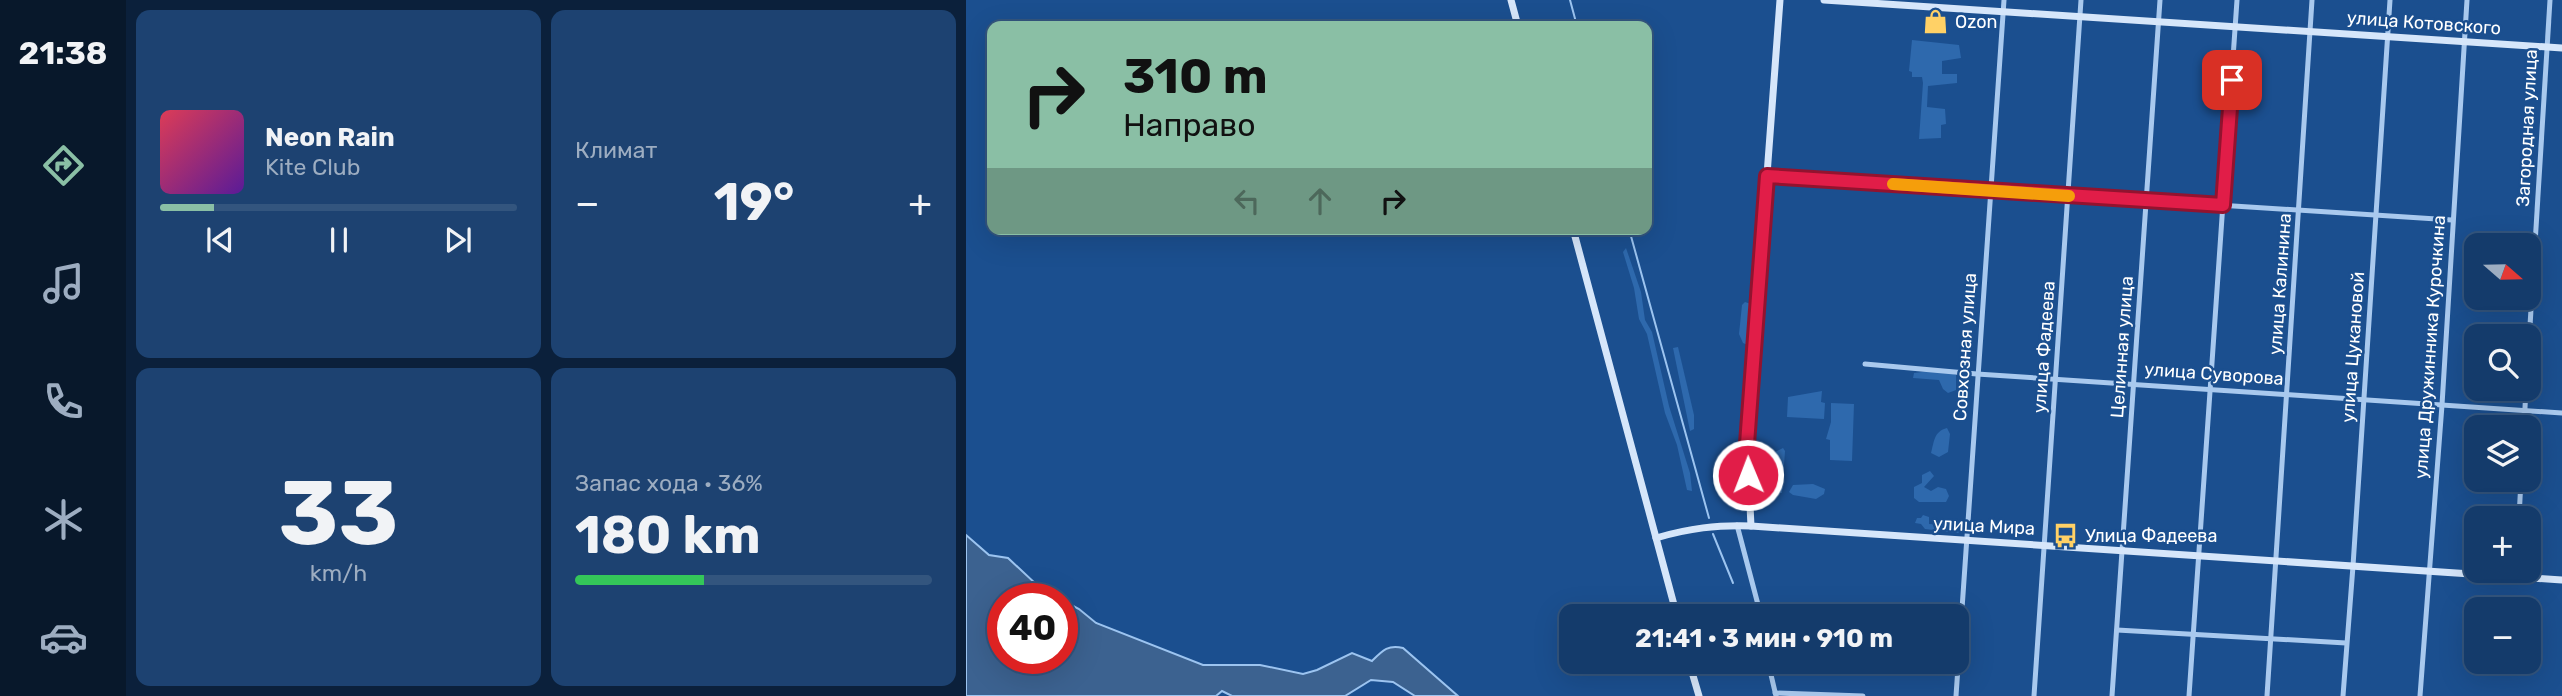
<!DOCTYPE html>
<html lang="ru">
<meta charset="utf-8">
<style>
:root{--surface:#143b6b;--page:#1d4271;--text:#f1f3f6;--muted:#9dadc1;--line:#33557e;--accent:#8abfa5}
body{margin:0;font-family:Rubik,sans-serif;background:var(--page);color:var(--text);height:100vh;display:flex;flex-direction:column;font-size:26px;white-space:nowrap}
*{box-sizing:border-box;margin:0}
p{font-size:23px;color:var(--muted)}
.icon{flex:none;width:38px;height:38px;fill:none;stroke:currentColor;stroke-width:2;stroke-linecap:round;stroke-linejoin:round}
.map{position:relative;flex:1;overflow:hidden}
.drawer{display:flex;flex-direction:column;gap:10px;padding:10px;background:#0b203b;width:840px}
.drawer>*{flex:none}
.top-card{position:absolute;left:21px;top:21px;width:665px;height:214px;border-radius:14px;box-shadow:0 7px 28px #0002,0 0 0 2px var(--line);background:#8abfa5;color:#111;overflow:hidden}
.needle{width:46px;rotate:110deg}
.fabs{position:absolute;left:1498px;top:233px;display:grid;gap:14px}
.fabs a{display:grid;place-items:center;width:77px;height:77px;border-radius:14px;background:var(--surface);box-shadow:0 7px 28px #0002,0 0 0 2px var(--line);font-size:35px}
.speed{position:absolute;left:21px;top:583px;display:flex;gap:14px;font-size:35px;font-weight:700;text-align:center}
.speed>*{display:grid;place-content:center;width:91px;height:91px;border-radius:50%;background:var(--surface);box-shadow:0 7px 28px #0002,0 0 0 2px var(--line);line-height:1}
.speed .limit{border:10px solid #d22;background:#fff;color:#111}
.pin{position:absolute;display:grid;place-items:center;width:60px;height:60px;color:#fff;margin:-30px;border-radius:14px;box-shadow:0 4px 10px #0006}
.me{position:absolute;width:77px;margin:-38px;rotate:359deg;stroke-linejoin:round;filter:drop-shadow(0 0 5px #0008)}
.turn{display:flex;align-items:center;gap:24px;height:147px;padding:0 21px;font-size:32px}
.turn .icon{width:91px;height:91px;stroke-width:2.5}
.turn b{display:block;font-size:49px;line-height:60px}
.lanes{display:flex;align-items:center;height:66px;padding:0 21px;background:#0003;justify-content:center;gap:35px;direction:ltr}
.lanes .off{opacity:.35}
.big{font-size:52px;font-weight:700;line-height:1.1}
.drawer .widget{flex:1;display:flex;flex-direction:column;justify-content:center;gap:10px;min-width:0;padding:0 24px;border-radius:14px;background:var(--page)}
.drawer .dial{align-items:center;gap:0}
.dial b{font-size:91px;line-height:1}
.song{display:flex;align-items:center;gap:21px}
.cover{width:84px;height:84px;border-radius:10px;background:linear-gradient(135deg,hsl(350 70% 55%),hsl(270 70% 35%))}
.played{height:7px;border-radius:4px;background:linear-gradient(90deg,var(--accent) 15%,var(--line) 15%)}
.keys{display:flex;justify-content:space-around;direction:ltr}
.heat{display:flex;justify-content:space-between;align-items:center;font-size:38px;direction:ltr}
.charge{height:10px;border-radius:5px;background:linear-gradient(90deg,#34c759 36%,var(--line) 0)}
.drawer .tiles{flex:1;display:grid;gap:10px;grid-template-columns:repeat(2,1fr)}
.trip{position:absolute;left:593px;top:604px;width:410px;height:70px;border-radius:14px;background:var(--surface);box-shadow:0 7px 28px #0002,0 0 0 2px var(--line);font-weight:700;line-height:70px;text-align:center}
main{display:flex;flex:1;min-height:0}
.menu{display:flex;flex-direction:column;width:126px;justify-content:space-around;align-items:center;background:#08182b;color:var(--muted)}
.menu .icon{width:49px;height:49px}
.menu .selected{color:var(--accent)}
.menu b{font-size:32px;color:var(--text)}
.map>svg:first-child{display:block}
.green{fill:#2e69ad}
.water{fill:#3c6290;stroke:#9cc4f0;stroke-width:2}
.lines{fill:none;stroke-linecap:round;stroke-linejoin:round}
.stream{stroke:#9cc4f0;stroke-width:2}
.street{stroke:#a9c9ee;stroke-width:5}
.secondary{stroke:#d6e6fa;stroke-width:7}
.route-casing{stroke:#92132f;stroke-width:18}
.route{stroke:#e11d48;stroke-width:12}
.slow{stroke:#f59e0b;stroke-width:12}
.labels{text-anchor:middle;stroke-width:5;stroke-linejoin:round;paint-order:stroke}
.poi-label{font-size:18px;fill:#fff;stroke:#1b4f8f;text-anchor:start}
.street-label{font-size:18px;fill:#fff;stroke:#1b4f8f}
</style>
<main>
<nav class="menu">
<b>21:38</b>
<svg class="icon selected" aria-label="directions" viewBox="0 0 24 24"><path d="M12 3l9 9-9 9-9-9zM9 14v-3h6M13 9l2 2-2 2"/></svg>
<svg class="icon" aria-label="music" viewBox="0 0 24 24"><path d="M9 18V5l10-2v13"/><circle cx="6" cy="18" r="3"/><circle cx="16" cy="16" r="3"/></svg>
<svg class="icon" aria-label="phone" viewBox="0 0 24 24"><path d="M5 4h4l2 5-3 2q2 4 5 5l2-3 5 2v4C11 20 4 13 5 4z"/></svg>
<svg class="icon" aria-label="climate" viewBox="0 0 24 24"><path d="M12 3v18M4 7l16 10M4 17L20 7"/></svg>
<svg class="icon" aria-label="car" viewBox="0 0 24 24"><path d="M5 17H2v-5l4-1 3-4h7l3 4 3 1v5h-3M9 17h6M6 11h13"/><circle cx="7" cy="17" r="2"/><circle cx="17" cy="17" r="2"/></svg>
</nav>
<section class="drawer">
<div class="tiles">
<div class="widget">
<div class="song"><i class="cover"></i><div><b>Neon Rain</b><p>Kite Club</p></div></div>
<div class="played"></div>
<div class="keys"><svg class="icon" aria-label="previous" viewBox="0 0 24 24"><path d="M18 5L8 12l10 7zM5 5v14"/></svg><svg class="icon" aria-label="pause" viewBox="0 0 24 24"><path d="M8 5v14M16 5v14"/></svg><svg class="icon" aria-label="next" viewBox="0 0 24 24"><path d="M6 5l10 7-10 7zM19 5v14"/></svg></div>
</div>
<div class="widget"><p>Климат</p>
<div class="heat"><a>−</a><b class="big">19°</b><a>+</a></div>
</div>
<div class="widget dial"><b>33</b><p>km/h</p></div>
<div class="widget"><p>Запас хода · 36%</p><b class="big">180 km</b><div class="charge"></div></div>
</div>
</section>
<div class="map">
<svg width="1596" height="696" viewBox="0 0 1596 696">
<rect width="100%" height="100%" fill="#1b4f8f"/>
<g class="green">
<polygon points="946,40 993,45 995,58 976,61 976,74 991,74 991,83 962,86 961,107 979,109 980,124 975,125 975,138 953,139 957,83 956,77 946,77 946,72 943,71"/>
<polygon points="660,248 675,292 679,320 686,332 703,406 724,473 726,491 721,490 711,445 699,413 681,334 673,319 668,288 657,252"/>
<polygon points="779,302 785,304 786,307 784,343 782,345 777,343 773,334 776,305"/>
<polygon points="712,347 728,415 728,429 724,431 707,348"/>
<polygon points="964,371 979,371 990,375 990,390 982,393 977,389 973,380 947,378 948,373"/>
<polygon points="856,391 855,402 859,403 858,419 821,417 822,397"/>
<polygon points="865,403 888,404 886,461 864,460 864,440 860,439 865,422"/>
<path d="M981,428L984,434L982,452L973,457L965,453C968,442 968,431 981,428Z"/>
<path d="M817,448L819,451L816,493H811C803,484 805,469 809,458L805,454Z"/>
<polygon points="964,471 968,476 958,487 965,491 972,487 980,489 983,496 980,502 953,502 948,498 948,487 956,483 956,475"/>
<polygon points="847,484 859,489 858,494 850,499 827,495 823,492 827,485"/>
<polygon points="957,515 963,517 963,524 994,526 996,530 992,533 959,529 955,524 949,523 951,518 955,518"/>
</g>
<path class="water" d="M0,535L23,555L42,558L72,586L94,598H37V658H96V600L113,609L130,623L237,665H294L337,674L351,670L386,653L406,661C416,651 422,644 437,648L492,696H449L427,682L405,680L379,696H266L256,691L250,696H0Z"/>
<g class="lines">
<g class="stream">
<polyline points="604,0 611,26"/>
<polyline points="663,229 743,518"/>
<polyline points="747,534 767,583"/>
</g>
<g class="street">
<polyline points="801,176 1486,220"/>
<polyline points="1563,342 1584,0"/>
<polyline points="899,364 1011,374 1596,413"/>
<polyline points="1558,427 1560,388"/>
<polyline points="1553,518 1555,480"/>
<polyline points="771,525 795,616"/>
<polyline points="1151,630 1380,643"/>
<polyline points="802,662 810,696"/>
<polyline points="809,693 897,696"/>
<polyline points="990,696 1038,0"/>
<polyline points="1068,696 1115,0"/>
<polyline points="1146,696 1194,0"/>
<polyline points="1223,696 1271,0"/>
<polyline points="1301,696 1346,0"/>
<polyline points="1377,696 1387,566 1424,0"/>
<polyline points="1454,696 1476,405 1501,0"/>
</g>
<g class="secondary">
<polyline points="545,0 552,26"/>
<polyline points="858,0 1596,48"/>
<polyline points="607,229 711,616"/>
<polyline points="785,526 781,444 814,0"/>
<path d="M690,538C724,528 750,525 785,526L1596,580"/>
<polyline points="723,662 733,696"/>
</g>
</g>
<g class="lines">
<defs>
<polyline id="route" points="782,475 781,444 801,176 1257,205 1266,80"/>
</defs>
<use href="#route" class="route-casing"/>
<use href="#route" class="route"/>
<polyline class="slow" points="927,184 1103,196"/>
</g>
<defs>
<symbol id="shop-bare" viewBox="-9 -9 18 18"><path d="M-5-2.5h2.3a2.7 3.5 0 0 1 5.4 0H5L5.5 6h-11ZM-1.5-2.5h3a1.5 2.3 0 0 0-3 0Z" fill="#ffd166" stroke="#1b4f8f" stroke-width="2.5" paint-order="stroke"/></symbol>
<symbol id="bus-bare" viewBox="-9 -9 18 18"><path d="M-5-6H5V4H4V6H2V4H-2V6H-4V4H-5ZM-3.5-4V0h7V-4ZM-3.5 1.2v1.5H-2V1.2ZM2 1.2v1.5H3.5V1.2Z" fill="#ffd166" stroke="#1b4f8f" stroke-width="2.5" paint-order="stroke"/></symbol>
</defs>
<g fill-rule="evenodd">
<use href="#shop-bare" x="952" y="4" width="35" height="35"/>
<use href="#bus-bare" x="1082" y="518" width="35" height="35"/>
</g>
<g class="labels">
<g class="poi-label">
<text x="989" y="28">Ozon</text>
<text x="1119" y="542">Улица Фадеева</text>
</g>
<g class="street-label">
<text transform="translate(1458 23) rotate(4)" y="6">улица Котовского</text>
<text transform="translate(1561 128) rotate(-87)" y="6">Загородная улица</text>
<text transform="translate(1314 284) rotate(-86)" y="6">улица Калинина</text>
<text transform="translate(999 347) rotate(-86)" y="6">Совхозная улица</text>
<text transform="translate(1078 347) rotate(-86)" y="6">улица Фадеева</text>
<text transform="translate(1156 347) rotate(-86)" y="6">Целинная улица</text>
<text transform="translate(1387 347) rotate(-86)" y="6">улица Цукановой</text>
<text transform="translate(1464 347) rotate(-86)" y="6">улица Дружинника Курочкина</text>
<text transform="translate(1248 374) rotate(4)" y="6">улица Суворова</text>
<text transform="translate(1018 526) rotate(3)" y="6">улица Мира</text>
</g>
</g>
</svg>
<div class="fabs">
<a><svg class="needle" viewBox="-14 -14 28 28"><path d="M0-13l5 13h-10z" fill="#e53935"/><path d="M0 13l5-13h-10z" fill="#9dadc1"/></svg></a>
<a><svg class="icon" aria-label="search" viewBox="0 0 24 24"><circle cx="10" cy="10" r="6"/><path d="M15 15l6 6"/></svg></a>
<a><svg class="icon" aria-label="layers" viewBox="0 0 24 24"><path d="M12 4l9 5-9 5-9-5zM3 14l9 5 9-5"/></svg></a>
<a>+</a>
<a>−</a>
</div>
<div class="speed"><div class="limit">40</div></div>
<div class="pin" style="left:1266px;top:80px;background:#d93025"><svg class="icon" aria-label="arrive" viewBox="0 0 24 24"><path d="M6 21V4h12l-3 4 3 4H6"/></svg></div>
<svg class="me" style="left:782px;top:475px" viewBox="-20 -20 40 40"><circle r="17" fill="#e11d48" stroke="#fff" stroke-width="3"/><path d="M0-11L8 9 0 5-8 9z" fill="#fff"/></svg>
<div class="trip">21:41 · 3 мин · 910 m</div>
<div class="top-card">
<div class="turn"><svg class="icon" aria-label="right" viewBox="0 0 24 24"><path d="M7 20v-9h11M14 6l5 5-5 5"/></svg><div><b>310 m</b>Направо</div></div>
<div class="lanes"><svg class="icon off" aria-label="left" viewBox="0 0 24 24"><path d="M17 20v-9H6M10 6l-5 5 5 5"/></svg><svg class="icon off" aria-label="ahead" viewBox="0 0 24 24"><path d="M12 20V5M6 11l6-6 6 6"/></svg><svg class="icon" aria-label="right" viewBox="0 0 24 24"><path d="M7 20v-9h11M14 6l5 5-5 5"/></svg></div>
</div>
</div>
</main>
